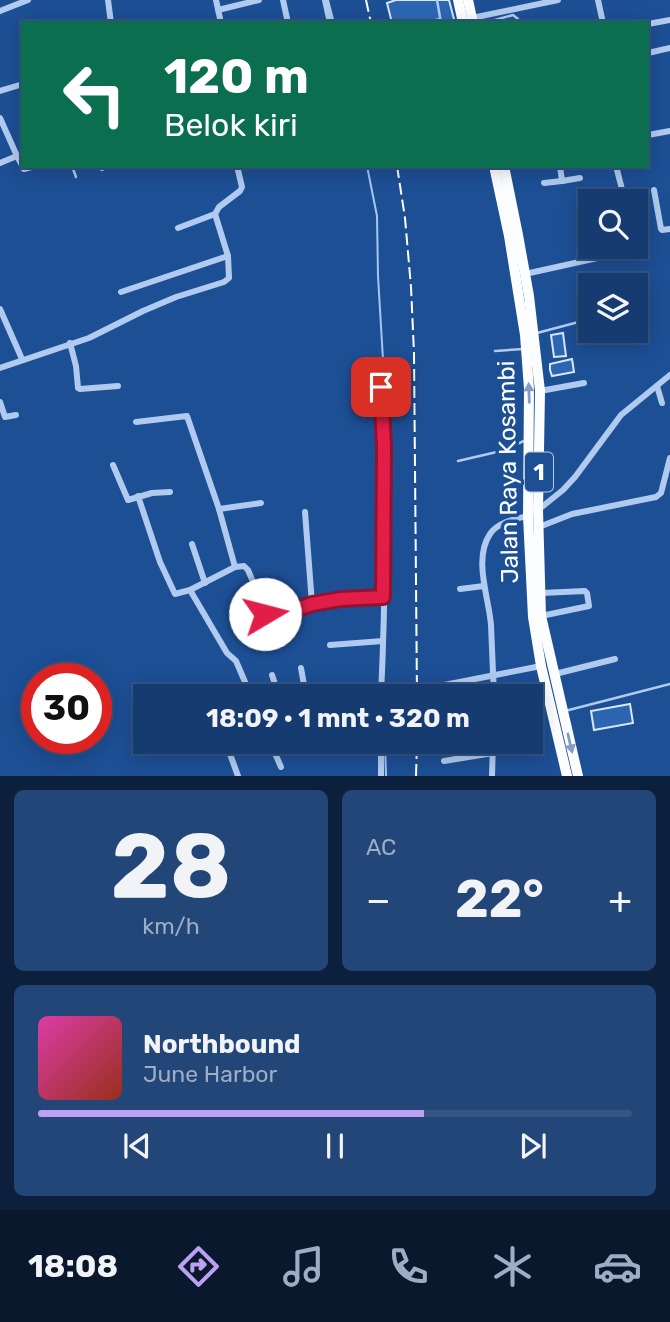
<!DOCTYPE html>
<html lang="id">
<meta charset="utf-8">
<style>
:root{--surface:#163b70;--page:#234678;--text:#f1f3f6;--muted:#9eadc3;--line:#355583;--accent:#bca0f2}
body{margin:0;font-family:Rubik,sans-serif;background:var(--page);color:var(--text);height:100vh;display:flex;flex-direction:column;font-size:26px;white-space:nowrap}
*{box-sizing:border-box;margin:0}
p{font-size:23px;color:var(--muted)}
.icon{flex:none;width:38px;height:38px;fill:none;stroke:currentColor;stroke-width:2;stroke-linecap:round;stroke-linejoin:round}
.map{position:relative;height:776px;overflow:hidden}
.side{display:flex;flex-direction:column;gap:14px;padding:14px;background:#0c203e;flex:1}
.side>*{flex:none}
.banner{position:absolute;left:21px;top:21px;width:628px;height:147px;border-radius:0px;box-shadow:0 4px 18px #0003,0 0 0 2px var(--line);background:#0b6e4f;color:#fff;overflow:hidden}
.buttons{position:absolute;left:578px;top:189px;display:grid;gap:14px}
.buttons a{display:grid;place-items:center;width:70px;height:70px;border-radius:0px;background:var(--surface);box-shadow:0 4px 18px #0003,0 0 0 2px var(--line);font-size:35px}
.speed{position:absolute;left:21px;top:663px;display:flex;gap:14px;font-size:35px;font-weight:700;text-align:center}
.speed>*{display:grid;place-content:center;width:91px;height:91px;border-radius:50%;background:var(--surface);box-shadow:0 4px 18px #0003,0 0 0 2px var(--line);line-height:1}
.speed .limit{border:10px solid #d22;background:#fff;color:#111}
.pin{position:absolute;display:grid;place-items:center;width:60px;height:60px;color:#fff;margin:-30px;border-radius:14px;box-shadow:0 4px 10px #0006}
.me{position:absolute;width:77px;margin:-38px;rotate:82deg;stroke-linejoin:round;filter:drop-shadow(0 0 5px #0008)}
.turn{display:flex;align-items:center;gap:24px;height:147px;padding:0 28px;font-size:32px}
.turn .icon{width:91px;height:91px;stroke-width:2.5}
.turn b{display:block;font-size:49px;line-height:60px}
.big{font-size:52px;font-weight:700;line-height:1.1}
.side .widget{flex:1;display:flex;flex-direction:column;justify-content:center;gap:10px;min-width:0;padding:0 24px;border-radius:10px;background:var(--page)}
.side .dial{align-items:center;gap:0}
.dial b{font-size:91px;line-height:1}
.song{display:flex;align-items:center;gap:21px}
.cover{width:84px;height:84px;border-radius:10px;background:linear-gradient(135deg,hsl(320 70% 55%),hsl(10 70% 35%))}
.played{height:7px;border-radius:4px;background:linear-gradient(90deg,var(--accent) 65%,var(--line) 65%)}
.keys{display:flex;justify-content:space-around;direction:ltr}
.heat{display:flex;justify-content:space-between;align-items:center;font-size:38px;direction:ltr}
.side .tiles{flex:1;display:grid;gap:14px;grid-template-columns:1fr 1fr}
.widget:last-child{grid-column:span 2}
.trip{position:absolute;left:133px;top:684px;width:410px;height:70px;border-radius:0px;background:var(--surface);box-shadow:0 4px 18px #0003,0 0 0 2px var(--line);font-weight:700;line-height:70px;text-align:center}
.dock{display:flex;height:112px;justify-content:space-around;align-items:center;background:#09182d;color:var(--muted)}
.dock .icon{width:49px;height:49px}
.dock .on{color:var(--accent)}
.dock b{font-size:32px;color:var(--text)}
.map>svg:first-child{display:block}
.lines{fill:none;stroke-linecap:round;stroke-linejoin:round}
.stream{stroke:#a4c6f1;stroke-width:2}
.building{fill:#2c66b3;stroke:#d7e6fb;stroke-width:2}
.service{stroke:#b0cbef;stroke-width:2.5}
.minor{stroke:#b0cbef;stroke-width:6}
.trunk{stroke:#fcfdff;stroke-width:10}
.rail{stroke:#fff;stroke-width:2;stroke-dasharray:12 5;stroke-linecap:butt}
.oneway{fill:#819dc5}
.route-casing{stroke:#92132f;stroke-width:18}
.route{stroke:#e11d48;stroke-width:12}
.labels{text-anchor:middle;stroke-width:7;stroke-linejoin:round;paint-order:stroke}
.shield{fill:#1d4f95;stroke:#bbcadf;stroke-width:2}
.shield-label{font-size:23px;font-weight:bold;fill:#fff}
.street-label{font-size:24px;fill:#fff;stroke:#1d4f95}
</style>
<div class="map">
<svg width="670" height="776" viewBox="0 0 670 776">
<rect width="100%" height="100%" fill="#1d4f95"/>
<g class="lines">
<g class="stream">
<polyline points="328,0 334,23"/>
<polyline points="367,166 377,216 378,276 390,477 388,525"/>
<polyline points="385,742 386,776"/>
</g>
</g>
<g class="building">
<polygon points="396,0 449,0 455,23 392,23 387,3"/>
<polygon points="563,333 566,356 554,357 551,335"/>
<polygon points="572,359 574,372 552,376 550,370 550,364"/>
<polygon points="630,704 633,723 594,730 591,711"/>
</g>
<g class="lines">
<g class="service">
<polyline points="437,0 441,23"/>
<polyline points="424,23 440,19"/>
<polyline points="484,23 513,15 518,19 518,23"/>
<polyline points="72,166 76,177"/>
<polyline points="635,308 638,307"/>
<polyline points="537,333 590,319"/>
<polyline points="495,351 523,349"/>
<polyline points="458,461 501,451 524,441"/>
<polyline points="565,711 670,684"/>
</g>
<g class="minor">
<polyline points="108,0 111,23"/>
<polyline points="216,0 221,23"/>
<polyline points="283,0 288,23"/>
<polyline points="325,0 330,23"/>
<polyline points="598,0 603,23"/>
<polyline points="218,10 259,0"/>
<polyline points="0,11 28,0"/>
<polyline points="472,18 558,0"/>
<polyline points="648,24 670,20"/>
<polyline points="648,53 670,48"/>
<polyline points="0,91 23,84"/>
<polyline points="0,118 17,156"/>
<polyline points="648,135 670,131"/>
<polyline points="0,163 17,156 24,169 35,166"/>
<polyline points="101,166 102,168"/>
<polyline points="560,166 562,181 580,178"/>
<polyline points="616,166 625,201"/>
<polyline points="544,183 562,181"/>
<polyline points="654,190 661,229 662,230 670,229"/>
<polyline points="178,228 215,214 219,207 240,191 242,187 237,166"/>
<polyline points="525,274 629,251 633,247"/>
<polyline points="121,292 228,256"/>
<polyline points="0,309 22,359"/>
<polyline points="70,343 76,366 78,388 80,389 118,386"/>
<polyline points="0,368 89,338 143,311 176,297 224,282 229,278 228,256 215,214"/>
<polyline points="657,386 662,403"/>
<path d="M381,387C386,489 386,592 381,694L424,689L541,666"/>
<polyline points="540,391 584,383"/>
<polyline points="0,402 5,417 16,415"/>
<polyline points="136,422 187,416 219,509 235,567 190,590 175,594 160,562 138,496"/>
<polyline points="113,465 128,500 152,493 170,492"/>
<polyline points="219,509 261,503"/>
<polyline points="538,510 563,490 575,477 621,415 670,375"/>
<polyline points="305,512 312,604 341,599 383,597"/>
<polyline points="539,527 572,514 656,497 661,493 670,458"/>
<polyline points="192,544 205,583"/>
<polyline points="235,567 244,566 248,570 268,617 272,618 312,604"/>
<polyline points="460,589 484,586"/>
<polyline points="190,590 227,653 236,661 251,696"/>
<polyline points="541,593 585,591 587,593 589,606 541,616"/>
<polyline points="330,645 383,641"/>
<polyline points="301,668 306,696"/>
<polyline points="555,674 615,659"/>
<polyline points="272,675 279,696"/>
<path d="M494,696C493,673 492,649 491,625C489,598 473,559 490,534C498,522 515,519 528,516"/>
<polyline points="270,742 281,767"/>
<polyline points="381,742 381,776"/>
<polyline points="427,742 427,743"/>
<polyline points="444,761 493,753"/>
<polyline points="238,776 230,754 253,742"/>
<polyline points="492,776 493,742"/>
</g>
<g class="trunk">
<polyline points="458,0 463,23"/>
<polyline points="468,0 473,23"/>
<polyline points="494,166 509,236 525,335 529,389 528,516 533,617 541,666 567,776"/>
<polyline points="504,166 518,235 529,296 540,391 538,510 541,616 578,776"/>
</g>
<g class="rail">
<polyline points="366,0 371,23"/>
<polyline points="397,166 405,218 411,287 414,353 417,696"/>
<polyline points="416,776 417,742"/>
</g>
</g>
<defs><path id="oneway-solid" d="M-6-.8H1V-3.2L6.5 0L1 3.2V.8H-6Z" transform="scale(1.75)"/></defs>
<g class="oneway">
<use href="#oneway-solid" transform="translate(529 393) rotate(-92)"/>
<use href="#oneway-solid" transform="translate(570 743) rotate(77)"/>
</g>
<g class="lines">
<defs>
<polyline id="route" points="265,614 270,618 312,604 341,599 383,597 384,446 381,387"/>
</defs>
<use href="#route" class="route-casing"/>
<use href="#route" class="route"/>
</g>
<g class="labels">
<rect class="shield" x="525" y="452.5" width="28" height="39" rx="5"/>
<g class="shield-label">
<text x="539" y="480">1</text>
</g>
<g class="street-label">
<text transform="translate(508 472) rotate(-91)" y="8">Jalan Raya Kosambi</text>
</g>
</g>
</svg>
<div class="buttons">
<a><svg class="icon" aria-label="search" viewBox="0 0 24 24"><circle cx="10" cy="10" r="6"/><path d="M15 15l6 6"/></svg></a>
<a><svg class="icon" aria-label="layers" viewBox="0 0 24 24"><path d="M12 4l9 5-9 5-9-5zM3 14l9 5 9-5"/></svg></a>
</div>
<div class="speed"><div class="limit">30</div></div>
<div class="pin" style="left:381px;top:387px;background:#d93025"><svg class="icon" aria-label="arrive" viewBox="0 0 24 24"><path d="M6 21V4h12l-3 4 3 4H6"/></svg></div>
<svg class="me" style="left:265px;top:614px" viewBox="-20 -20 40 40"><circle r="19" fill="#fff"/><path d="M0-13L10 11 0 6-10 11z" fill="#e11d48"/></svg>
<div class="trip">18:09 · 1 mnt · 320 m</div>
<div class="banner">
<div class="turn"><svg class="icon" aria-label="left" viewBox="0 0 24 24"><path d="M17 20v-9H6M10 6l-5 5 5 5"/></svg><div><b>120 m</b>Belok kiri</div></div>
</div>
</div>
<section class="side">
<div class="tiles">
<div class="widget dial"><b>28</b><p>km/h</p></div>
<div class="widget"><p>AC</p>
<div class="heat"><a>−</a><b class="big">22°</b><a>+</a></div>
</div>
<div class="widget">
<div class="song"><i class="cover"></i><div><b>Northbound</b><p>June Harbor</p></div></div>
<div class="played"></div>
<div class="keys"><svg class="icon" aria-label="previous" viewBox="0 0 24 24"><path d="M18 5L8 12l10 7zM5 5v14"/></svg><svg class="icon" aria-label="pause" viewBox="0 0 24 24"><path d="M8 5v14M16 5v14"/></svg><svg class="icon" aria-label="next" viewBox="0 0 24 24"><path d="M6 5l10 7-10 7zM19 5v14"/></svg></div>
</div>
</div>
</section>
<nav class="dock">
<b>18:08</b>
<svg class="icon on" aria-label="directions" viewBox="0 0 24 24"><path d="M12 3l9 9-9 9-9-9zM9 14v-3h6M13 9l2 2-2 2"/></svg>
<svg class="icon" aria-label="music" viewBox="0 0 24 24"><path d="M9 18V5l10-2v13"/><circle cx="6" cy="18" r="3"/><circle cx="16" cy="16" r="3"/></svg>
<svg class="icon" aria-label="phone" viewBox="0 0 24 24"><path d="M5 4h4l2 5-3 2q2 4 5 5l2-3 5 2v4C11 20 4 13 5 4z"/></svg>
<svg class="icon" aria-label="climate" viewBox="0 0 24 24"><path d="M12 3v18M4 7l16 10M4 17L20 7"/></svg>
<svg class="icon" aria-label="car" viewBox="0 0 24 24"><path d="M5 17H2v-5l4-1 3-4h7l3 4 3 1v5h-3M9 17h6M6 11h13"/><circle cx="7" cy="17" r="2"/><circle cx="17" cy="17" r="2"/></svg>
</nav>
